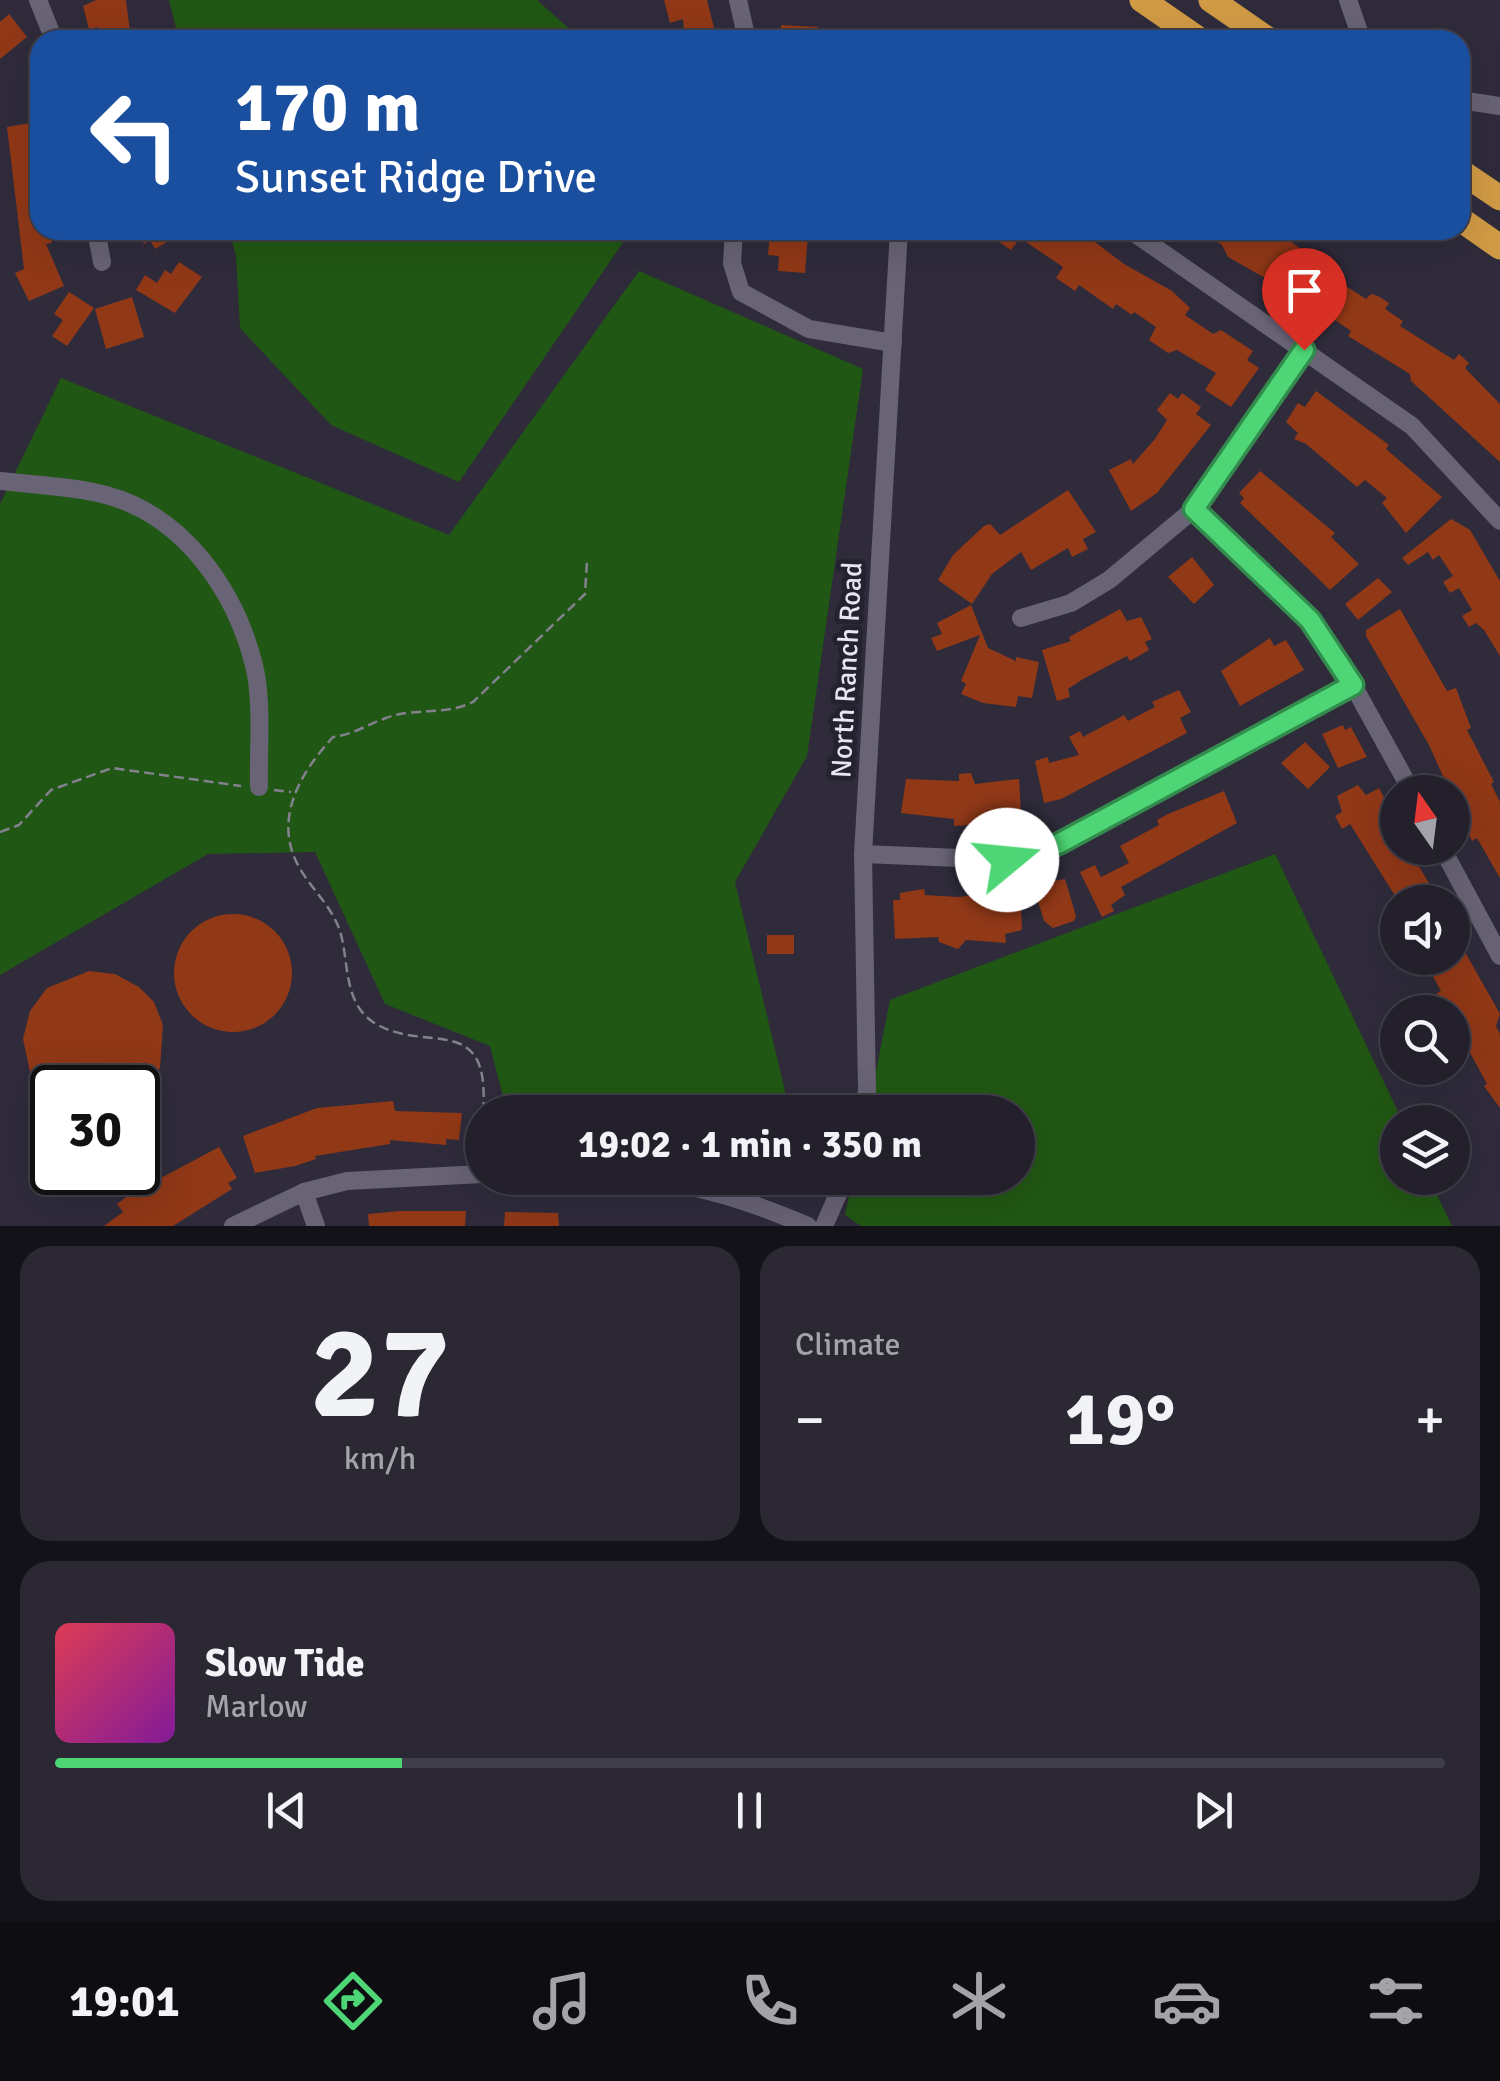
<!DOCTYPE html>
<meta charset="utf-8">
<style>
:root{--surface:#23202c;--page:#2b2834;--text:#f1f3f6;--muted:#a3a3a9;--line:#403e48;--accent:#4ed676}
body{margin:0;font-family:Signika,sans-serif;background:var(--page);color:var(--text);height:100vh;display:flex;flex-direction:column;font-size:38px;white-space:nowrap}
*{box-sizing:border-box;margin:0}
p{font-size:32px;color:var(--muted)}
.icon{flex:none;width:55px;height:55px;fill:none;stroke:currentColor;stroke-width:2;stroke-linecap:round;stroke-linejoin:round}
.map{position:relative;height:1226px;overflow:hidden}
.side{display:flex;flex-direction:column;gap:20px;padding:20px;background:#131218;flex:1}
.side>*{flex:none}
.guide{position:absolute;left:30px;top:30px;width:1440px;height:210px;border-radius:30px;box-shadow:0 10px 40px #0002,0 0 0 2px var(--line);background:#1a4fa0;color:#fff;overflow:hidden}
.needle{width:65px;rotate:346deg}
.buttons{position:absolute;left:1380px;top:775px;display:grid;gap:20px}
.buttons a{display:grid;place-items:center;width:90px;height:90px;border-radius:50%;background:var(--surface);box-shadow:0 10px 40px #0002,0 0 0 2px var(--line);font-size:50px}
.speed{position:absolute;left:30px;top:1065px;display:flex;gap:20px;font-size:50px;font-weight:700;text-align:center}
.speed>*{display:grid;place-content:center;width:130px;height:130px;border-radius:50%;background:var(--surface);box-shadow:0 10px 40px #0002,0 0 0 2px var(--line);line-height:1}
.speed .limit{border:5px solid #111;border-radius:15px;background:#fff;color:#111}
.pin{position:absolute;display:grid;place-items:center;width:85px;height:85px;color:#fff;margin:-102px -42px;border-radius:50% 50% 50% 0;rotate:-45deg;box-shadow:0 0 10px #0007}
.pin .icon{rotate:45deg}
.me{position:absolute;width:110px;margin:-55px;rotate:73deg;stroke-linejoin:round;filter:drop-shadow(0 0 8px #0008)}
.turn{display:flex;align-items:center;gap:35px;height:210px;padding:0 40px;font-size:45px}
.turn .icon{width:130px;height:130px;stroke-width:2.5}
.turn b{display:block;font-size:70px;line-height:85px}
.big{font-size:75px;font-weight:700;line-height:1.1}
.side .widget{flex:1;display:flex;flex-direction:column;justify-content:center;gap:15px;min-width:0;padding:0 35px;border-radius:30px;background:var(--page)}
.side .dial{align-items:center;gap:0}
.dial b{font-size:130px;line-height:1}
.song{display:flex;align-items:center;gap:30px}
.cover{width:120px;height:120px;border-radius:15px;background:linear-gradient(135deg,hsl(350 70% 55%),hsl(290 70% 35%))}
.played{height:10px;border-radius:5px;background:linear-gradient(90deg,var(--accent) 25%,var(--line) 25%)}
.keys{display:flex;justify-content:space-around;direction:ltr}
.heat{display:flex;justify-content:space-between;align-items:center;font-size:55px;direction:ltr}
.side .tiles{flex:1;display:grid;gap:20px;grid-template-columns:1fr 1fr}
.widget:last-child{grid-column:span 2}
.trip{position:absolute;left:465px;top:1095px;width:570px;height:100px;border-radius:50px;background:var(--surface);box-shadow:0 10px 40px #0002,0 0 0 2px var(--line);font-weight:700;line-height:100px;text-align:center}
.menu{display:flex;height:160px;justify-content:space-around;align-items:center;background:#0e0d12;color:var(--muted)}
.menu .icon{width:70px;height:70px}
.menu .on{color:var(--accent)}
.menu b{font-size:45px;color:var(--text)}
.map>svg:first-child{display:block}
.green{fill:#215714}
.building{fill:#913817}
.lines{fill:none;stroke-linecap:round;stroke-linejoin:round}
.path{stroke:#84818e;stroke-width:2.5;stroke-dasharray:10 5;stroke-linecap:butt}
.minor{stroke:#686375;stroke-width:18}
.highway{stroke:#d19b45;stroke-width:25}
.route-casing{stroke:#338b4d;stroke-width:25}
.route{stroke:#4ed676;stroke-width:18}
.labels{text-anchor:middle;stroke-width:10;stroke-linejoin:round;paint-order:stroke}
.street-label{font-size:28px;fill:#e8e6f0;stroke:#252230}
</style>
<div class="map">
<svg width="1500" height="1226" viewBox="0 0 1500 1226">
<rect width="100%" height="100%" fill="#2f2b3b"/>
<g class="green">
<polygon points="169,0 537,0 582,40 179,40"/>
<polygon points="229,230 623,230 624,241 459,482 331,425 240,328 236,256"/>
<polygon points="639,271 863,369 807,756 735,882 790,1112 507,1112 490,1046 385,1004 315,852 208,854 0,975 0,504 61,378 449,535"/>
<polygon points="1275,854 1403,1122 1398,1122 1398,1178 1429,1178 1452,1226 861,1226 845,1215 853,1178 1018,1178 1018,1112 868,1112 890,1000"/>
</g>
<g class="building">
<polygon points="96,0 126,0 131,40 101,40 98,27 89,29 83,6"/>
<polygon points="664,0 707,0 717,40 685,40 683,19 670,23"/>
<polygon points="9,14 27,37 0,59 0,22"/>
<polygon points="781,25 818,27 818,40 780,40"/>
<polygon points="36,122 40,129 40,151 36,152 40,230 50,230 52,243 46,244 64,286 29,301 15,273 24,269 7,127"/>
<polygon points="135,230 187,230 155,249 150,240 144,244"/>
<polygon points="1003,230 1079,230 1124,264 1172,291 1190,308 1185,315 1213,334 1221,330 1253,351 1247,360 1259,368 1231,407 1205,390 1216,373 1177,350 1168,353 1149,340 1156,327 1134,312 1132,315 1116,304 1113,309 1079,285 1075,291 1056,278 1063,267 1020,238 1011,250 996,240"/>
<polygon points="1200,230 1258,230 1265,235 1273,230 1324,264 1319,272 1339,286 1341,283 1366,299 1371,294 1378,296 1389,303 1385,309 1403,321 1400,326 1454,360 1459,354 1469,363 1465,368 1500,404 1500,462 1411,381 1410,374 1348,336 1351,331 1326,314 1323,319 1312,314 1286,290 1228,257 1222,245"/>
<polygon points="770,233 808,235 805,273 778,271 779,256 768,255"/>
<polygon points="179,262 202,277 175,313 136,290 145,275 157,283 165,270 171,274"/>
<polygon points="69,292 94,308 67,346 52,336 63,320 54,314"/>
<polygon points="132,297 144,337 106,349 95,309"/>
<polygon points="1316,391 1389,445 1386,449 1442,497 1406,533 1382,503 1387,498 1365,480 1357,487 1306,444 1294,439 1298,433 1286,422 1298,403 1305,407"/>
<polygon points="1170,393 1178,399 1182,393 1201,407 1196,414 1211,425 1157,493 1131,511 1109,470 1131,459 1133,464 1155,439 1167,420 1157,410"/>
<polygon points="1260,471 1335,533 1331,537 1359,564 1330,590 1240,503 1244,498 1239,493"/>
<polygon points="1068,490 1096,532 1083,539 1088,549 1072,557 1068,548 1031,570 1021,552 992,574 972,604 938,580 953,555 984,526 990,524 1000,535"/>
<polygon points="1451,519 1470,530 1500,581 1500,656 1484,630 1476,623 1469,627 1462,616 1472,610 1459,588 1450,593 1443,582 1453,576 1439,555 1433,560 1428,552 1408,565 1402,558"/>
<polygon points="1192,557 1214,585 1194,604 1168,577"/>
<polygon points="1378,578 1392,592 1358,620 1345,604"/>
<polygon points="971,605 988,648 1016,661 1016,657 1039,662 1032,698 1018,696 1016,707 983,703 961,694 966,684 961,681 980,635 937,651 931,638 942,634 937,623"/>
<polygon points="1120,609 1127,621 1141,617 1152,639 1145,642 1149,650 1130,661 1127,656 1083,679 1068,689 1070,697 1057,701 1042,650 1071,641 1069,637"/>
<polygon points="1400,609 1447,691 1456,688 1471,728 1467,730 1494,782 1491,784 1500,802 1500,878 1477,838 1472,841 1429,745 1366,636 1366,630"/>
<polygon points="1270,638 1274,646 1286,640 1304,670 1240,706 1221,671"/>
<polygon points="1179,690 1191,712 1180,718 1187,733 1061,799 1044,803 1035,761 1048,757 1049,763 1079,755 1069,737 1080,731 1083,737 1124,715 1128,721 1155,707 1152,702"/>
<polygon points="1343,725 1345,730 1351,727 1367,757 1338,768 1322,734"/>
<polygon points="1305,742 1330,767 1308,789 1281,763"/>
<polygon points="971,773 975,784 1019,779 1021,812 1000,823 954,826 954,819 901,813 906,779 959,781 959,774"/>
<polygon points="1358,785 1366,795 1379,788 1398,825 1398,858 1410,851 1440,902 1399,902 1350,824 1342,829 1335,816 1342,812 1337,796"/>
<polygon points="1224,791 1237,823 1121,887 1125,895 1111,905 1114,911 1102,917 1080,872 1095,865 1101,877 1129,863 1120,846 1159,825 1157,820 1168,814"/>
<polygon points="1065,879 1076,916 1074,921 1053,928 1044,921 1033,885"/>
<polygon points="924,889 925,895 958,897 1020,889 1022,930 1005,934 1006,943 966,940 958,949 939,942 938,937 895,939 893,900 900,900 900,893 905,892"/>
<circle cx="233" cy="973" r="59"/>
<polygon points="1452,929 1500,1014 1496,1026 1500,1034 1500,1108 1484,1086 1487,1084 1463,1040 1458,1043 1452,1033 1452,1012 1442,1007 1436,994 1441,991 1423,958 1452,958"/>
<rect x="767" y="935" width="27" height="19"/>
<polygon points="89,971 115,974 139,987 154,1002 163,1025 160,1068 138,1100 138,1088 52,1088 52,1100 30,1072 23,1039 30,1011 47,988"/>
<polygon points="393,1101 395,1111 462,1113 459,1140 446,1139 446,1145 390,1140 390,1144 315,1156 316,1159 295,1166 255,1173 243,1136 317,1108"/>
<polygon points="219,1147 237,1178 228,1183 232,1189 173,1226 104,1226 123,1212 117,1204 133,1192 137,1198 162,1184 159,1179"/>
<polygon points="401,1211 466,1211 465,1226 369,1226 368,1214"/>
<polygon points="505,1212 558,1213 559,1226 504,1226"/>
</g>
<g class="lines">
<g class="path">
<polyline points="274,790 291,792"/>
<polyline points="0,832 19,825 51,790 112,768 241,786"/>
<path d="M483,1112C491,1008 425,1056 373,1022C343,1002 349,960 340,931C331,905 312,890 299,867C272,819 301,772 333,737C355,734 366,725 386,718C415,707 445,716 473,702L585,594L587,561"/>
<polyline points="480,1156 482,1118"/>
</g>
<g class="minor">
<polyline points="38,0 54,40"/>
<polyline points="738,0 747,40"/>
<polyline points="1348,0 1362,40"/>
<polyline points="1460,100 1500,106"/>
<polyline points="96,230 102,262"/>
<polyline points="734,230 732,263 741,292 809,329 893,343"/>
<polyline points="1130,230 1412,426 1500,521"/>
<path d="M0,481C34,485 73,486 106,495C184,516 235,590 254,665C263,702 258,749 259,787"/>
<polyline points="1194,509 1310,621 1353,685 1412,792"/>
<polyline points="1021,618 1071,603 1109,580 1194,509 1304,351"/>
<polyline points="1442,848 1500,956"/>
<polyline points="863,854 1007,860 1058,845 1353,685"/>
<polyline points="863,1112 867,1091 863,854 899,230"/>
<path d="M634,1178C698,1184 749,1201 808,1226"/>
<polyline points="304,1192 316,1226"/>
<polyline points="233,1226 304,1192 347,1181 482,1174"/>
<polyline points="824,1226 845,1178"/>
</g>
<g class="highway">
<polyline points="1142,0 1200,40"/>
<polyline points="1211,0 1269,40"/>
<polyline points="1460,171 1500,198"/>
<polyline points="1460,219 1500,247"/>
</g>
</g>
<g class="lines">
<defs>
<polyline id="route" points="1007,860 1058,844 1353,685 1310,620 1194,509 1304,350"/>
</defs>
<use href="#route" class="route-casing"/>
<use href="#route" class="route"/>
</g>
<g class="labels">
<g class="street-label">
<text transform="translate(846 670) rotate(-87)" y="10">North Ranch Road</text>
</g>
</g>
</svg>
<div class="buttons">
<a><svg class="needle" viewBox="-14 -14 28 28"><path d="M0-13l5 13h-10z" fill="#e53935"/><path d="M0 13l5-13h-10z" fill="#a3a3a9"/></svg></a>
<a><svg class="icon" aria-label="sound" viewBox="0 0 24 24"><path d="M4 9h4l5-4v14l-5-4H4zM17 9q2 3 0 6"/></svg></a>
<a><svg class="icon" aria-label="search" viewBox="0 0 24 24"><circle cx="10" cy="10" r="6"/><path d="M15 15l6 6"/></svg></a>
<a><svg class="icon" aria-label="layers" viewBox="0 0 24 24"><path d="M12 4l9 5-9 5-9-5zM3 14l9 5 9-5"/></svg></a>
</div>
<div class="speed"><div class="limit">30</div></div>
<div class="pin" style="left:1304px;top:350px;background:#d93025"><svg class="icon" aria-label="arrive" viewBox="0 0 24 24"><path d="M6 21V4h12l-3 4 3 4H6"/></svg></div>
<svg class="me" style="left:1007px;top:860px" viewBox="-20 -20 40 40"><circle r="19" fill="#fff"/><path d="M0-13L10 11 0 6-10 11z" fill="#4ed676"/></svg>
<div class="trip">19:02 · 1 min · 350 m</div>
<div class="guide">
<div class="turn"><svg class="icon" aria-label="left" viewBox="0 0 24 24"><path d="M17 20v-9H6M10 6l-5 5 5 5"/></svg><div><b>170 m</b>Sunset Ridge Drive</div></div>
</div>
</div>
<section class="side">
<div class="tiles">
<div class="widget dial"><b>27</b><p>km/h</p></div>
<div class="widget"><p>Climate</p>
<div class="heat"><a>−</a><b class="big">19°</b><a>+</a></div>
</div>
<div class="widget">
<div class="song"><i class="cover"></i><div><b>Slow Tide</b><p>Marlow</p></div></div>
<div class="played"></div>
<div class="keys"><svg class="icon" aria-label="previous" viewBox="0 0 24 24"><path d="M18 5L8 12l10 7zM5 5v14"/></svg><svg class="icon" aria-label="pause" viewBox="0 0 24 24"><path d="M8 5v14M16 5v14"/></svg><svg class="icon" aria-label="next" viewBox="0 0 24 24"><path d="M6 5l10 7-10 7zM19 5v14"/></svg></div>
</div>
</div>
</section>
<nav class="menu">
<b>19:01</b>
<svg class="icon on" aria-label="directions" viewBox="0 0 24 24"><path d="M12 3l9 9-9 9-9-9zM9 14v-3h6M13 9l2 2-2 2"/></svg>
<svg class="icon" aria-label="music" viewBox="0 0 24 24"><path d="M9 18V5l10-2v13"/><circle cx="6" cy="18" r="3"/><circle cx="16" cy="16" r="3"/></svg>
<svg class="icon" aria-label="phone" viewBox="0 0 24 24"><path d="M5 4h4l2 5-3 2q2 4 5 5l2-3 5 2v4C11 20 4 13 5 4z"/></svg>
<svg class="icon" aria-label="climate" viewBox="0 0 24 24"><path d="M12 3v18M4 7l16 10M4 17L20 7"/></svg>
<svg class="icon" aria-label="car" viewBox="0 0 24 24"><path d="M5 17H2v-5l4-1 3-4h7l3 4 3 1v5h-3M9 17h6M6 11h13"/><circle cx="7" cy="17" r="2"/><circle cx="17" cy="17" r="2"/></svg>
<svg class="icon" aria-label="filters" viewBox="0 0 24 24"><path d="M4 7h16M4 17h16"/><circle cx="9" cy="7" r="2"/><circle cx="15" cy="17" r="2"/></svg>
</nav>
